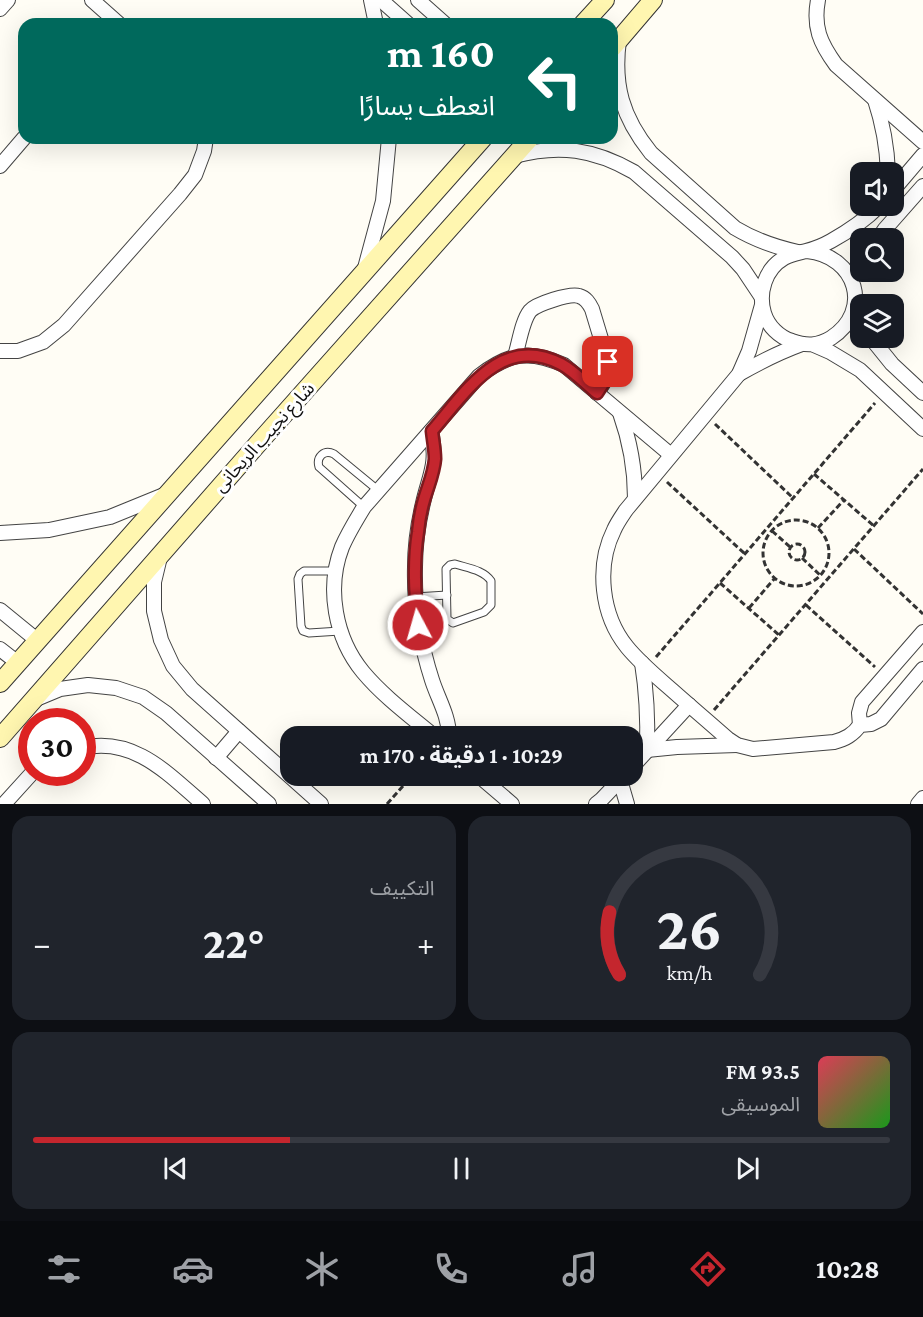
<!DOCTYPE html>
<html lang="ar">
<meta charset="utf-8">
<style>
:root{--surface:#171b24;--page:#20242c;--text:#f1f3f6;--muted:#9ea1a6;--line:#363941;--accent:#c4262e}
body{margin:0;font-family:"Crimson Pro","Noto Sans Arabic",serif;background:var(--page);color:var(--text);direction:rtl;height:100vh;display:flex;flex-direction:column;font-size:22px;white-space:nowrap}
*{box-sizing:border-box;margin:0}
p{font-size:20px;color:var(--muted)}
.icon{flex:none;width:33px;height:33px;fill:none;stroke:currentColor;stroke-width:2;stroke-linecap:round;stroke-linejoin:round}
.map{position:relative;height:804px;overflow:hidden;direction:ltr}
.drawer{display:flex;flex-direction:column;gap:12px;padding:12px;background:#0d0f14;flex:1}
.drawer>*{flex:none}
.banner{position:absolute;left:18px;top:18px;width:600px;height:126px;border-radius:18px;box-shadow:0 6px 24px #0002;direction:rtl;background:#00695c;color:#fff;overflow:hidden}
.controls{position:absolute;left:850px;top:162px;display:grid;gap:12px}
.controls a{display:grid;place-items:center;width:54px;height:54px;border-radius:12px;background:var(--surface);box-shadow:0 6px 24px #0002;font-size:30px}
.speed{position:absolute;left:18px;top:708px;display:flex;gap:12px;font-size:30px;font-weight:700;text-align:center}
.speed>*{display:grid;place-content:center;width:78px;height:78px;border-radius:50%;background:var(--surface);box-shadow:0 6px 24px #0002;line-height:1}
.speed .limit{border:9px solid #d22;background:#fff;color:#111}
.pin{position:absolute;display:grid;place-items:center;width:51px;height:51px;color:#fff;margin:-26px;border-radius:12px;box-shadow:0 3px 9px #0006}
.me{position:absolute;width:66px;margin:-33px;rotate:354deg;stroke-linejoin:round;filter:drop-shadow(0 0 4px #0008)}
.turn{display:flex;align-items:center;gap:21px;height:126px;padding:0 24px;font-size:27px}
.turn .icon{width:78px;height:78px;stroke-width:2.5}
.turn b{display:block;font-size:42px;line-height:51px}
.big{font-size:45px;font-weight:700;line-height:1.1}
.drawer .tile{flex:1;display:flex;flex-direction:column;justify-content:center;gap:9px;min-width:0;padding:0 21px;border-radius:18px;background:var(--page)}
.drawer .dial{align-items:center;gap:0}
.dial svg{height:156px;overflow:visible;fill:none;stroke:var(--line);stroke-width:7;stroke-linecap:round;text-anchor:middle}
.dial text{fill:var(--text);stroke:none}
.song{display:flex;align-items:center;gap:18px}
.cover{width:72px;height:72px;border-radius:9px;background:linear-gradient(135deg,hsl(350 70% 55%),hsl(120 70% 35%))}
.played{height:6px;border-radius:3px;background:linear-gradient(90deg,var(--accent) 30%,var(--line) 30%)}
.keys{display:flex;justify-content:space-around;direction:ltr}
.heat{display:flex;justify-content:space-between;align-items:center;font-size:33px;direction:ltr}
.drawer .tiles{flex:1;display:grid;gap:12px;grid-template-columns:1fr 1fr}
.tile:last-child{grid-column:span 2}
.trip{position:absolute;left:280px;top:726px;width:363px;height:60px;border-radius:18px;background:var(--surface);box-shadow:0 6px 24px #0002;font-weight:700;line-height:60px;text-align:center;direction:rtl}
.tab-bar{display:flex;height:96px;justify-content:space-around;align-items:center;background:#090b0e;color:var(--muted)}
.tab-bar .icon{width:42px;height:42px}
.tab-bar .current{color:var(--accent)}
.tab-bar b{font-size:27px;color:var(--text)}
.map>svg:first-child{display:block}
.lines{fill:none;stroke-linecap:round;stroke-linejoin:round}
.lane-casing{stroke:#444;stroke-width:9}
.street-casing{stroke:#444;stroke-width:16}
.secondary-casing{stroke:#333;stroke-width:20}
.path{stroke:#333;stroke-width:3;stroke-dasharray:6 3;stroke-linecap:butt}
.lane{stroke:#fff;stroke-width:7}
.street{stroke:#fff;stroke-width:14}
.secondary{stroke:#fff6b0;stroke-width:18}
.route-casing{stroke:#7f191e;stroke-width:15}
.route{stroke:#c4262e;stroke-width:10}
.labels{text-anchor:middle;stroke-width:6;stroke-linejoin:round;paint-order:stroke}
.street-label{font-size:18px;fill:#111;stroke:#fff}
</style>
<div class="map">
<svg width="923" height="804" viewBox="0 0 923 804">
<rect width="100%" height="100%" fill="#fffdf5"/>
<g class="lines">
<defs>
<g id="lane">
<path d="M364,507L319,467C316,457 324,449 334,454L379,491"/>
<path d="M455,564C467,568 484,570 491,581V605L484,612L453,623L447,619L446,569L450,565Z"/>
<polyline points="336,571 304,571 300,574 298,579 301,626 303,631 309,633 340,631"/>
<polyline points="415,597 447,595"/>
</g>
<g id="street">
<polyline points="92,0 119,24"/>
<polyline points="371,0 376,24"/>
<polyline points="381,0 408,24"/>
<polyline points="418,0 445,24"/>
<path d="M818,0C813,27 820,43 836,65L923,142"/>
<polyline points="0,9 8,0"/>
<path d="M619,40C613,85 622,117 651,153L735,228C755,240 775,247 798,252"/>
<path d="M875,100C883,124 887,147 888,172"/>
<path d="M514,156C559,144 594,149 634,172L732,257L743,269L761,296"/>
<polyline points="0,166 24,138"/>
<polyline points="894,189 923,155"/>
<polyline points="879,238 885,229 923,186"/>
<path d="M807,251C857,256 873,311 831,338C818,346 806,346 792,341C779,337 768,326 764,313C758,293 765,269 784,258C791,254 798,253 806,251C814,249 824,245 831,241C849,231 865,220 879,206"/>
<polyline points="365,268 383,201 389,138"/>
<path d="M762,305L749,351L739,374L626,510C622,516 617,523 614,530C596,566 601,615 627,647C640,663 657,677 673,691C691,707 710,723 728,739L737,745L753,749L834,742C845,739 853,735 860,725L871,724L881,719L923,669"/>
<polyline points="871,338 892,364 923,393"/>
<polyline points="814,345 830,352 860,370 923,429"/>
<polyline points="0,351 18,351 43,342 64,325 180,194 195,175 204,151 206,138"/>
<path d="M515,356C519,344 522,321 530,311C536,304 570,293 579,296C586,298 589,303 592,309L608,362L606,379L597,393"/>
<path d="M739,374C760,362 780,352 802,344"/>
<path d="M620,413C630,441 635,468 635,498"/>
<path d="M431,431C438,464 430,473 423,503C418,524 415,546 415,567C414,605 420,643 432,680C438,699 449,716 449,736"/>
<polyline points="0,533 49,530 110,517 164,495"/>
<polyline points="160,557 154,582 154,611 161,640 173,666 192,689 321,804"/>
<polyline points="0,610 38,641"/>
<polyline points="0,649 18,663"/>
<path d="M642,663C647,694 648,719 647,750L677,747L737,745"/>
<polyline points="36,699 60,689 88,685 116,688 143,697 166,713 269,804"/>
<polyline points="860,725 859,713 862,702 923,632"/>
<path d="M434,736C410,716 383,696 363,672C335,638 326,588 342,547C348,533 356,520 364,507L479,376C509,353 529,349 564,365L671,455"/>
<path d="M82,748C134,736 168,774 203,804"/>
<polyline points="216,758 239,731"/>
<polyline points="633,766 689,705"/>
<polyline points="479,776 512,804"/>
<polyline points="620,780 627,804"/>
<polyline points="4,804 33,772"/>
<polyline points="596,804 601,800 624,776"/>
<polyline points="918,804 923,798"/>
</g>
<g id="secondary">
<polyline points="583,24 605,0"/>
<polyline points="612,48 653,0"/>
<polyline points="0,683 483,138"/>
<polyline points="0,738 262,439 530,138"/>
</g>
</defs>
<use href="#lane" class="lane-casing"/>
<use href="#street" class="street-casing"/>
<use href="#secondary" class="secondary-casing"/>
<g class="path">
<polyline points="715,424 793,498"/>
<polyline points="814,474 874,526"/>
<polyline points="667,482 745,554"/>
<circle cx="796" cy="553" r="33"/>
<polyline points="818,528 844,500"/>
<polyline points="772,531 790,547"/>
<circle cx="797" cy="552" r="8"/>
<polyline points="854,549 923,614"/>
<polyline points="802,558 820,575"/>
<polyline points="720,583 779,635"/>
<polyline points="806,605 875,667"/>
<polyline points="749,608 775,578"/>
<polyline points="656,657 875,403"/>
<polyline points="714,710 923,469"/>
<polyline points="387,804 412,776"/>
</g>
<use href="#lane" class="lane"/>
<use href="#street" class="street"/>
<use href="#secondary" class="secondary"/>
</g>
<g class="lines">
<defs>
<path id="route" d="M418,625C415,594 413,563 418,532C419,521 421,510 424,500C428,486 434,473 435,459C435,450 433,441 432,431C466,392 501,333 561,364C574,371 586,384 597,393L606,379L608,362"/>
</defs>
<use href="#route" class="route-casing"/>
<use href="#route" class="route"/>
</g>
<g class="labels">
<g class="street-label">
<text transform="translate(264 437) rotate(-48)" y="6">شارع نجيب الريحانى</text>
</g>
</g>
</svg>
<div class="controls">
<a><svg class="icon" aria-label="sound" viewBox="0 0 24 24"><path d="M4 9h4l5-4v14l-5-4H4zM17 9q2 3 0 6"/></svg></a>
<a><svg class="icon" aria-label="search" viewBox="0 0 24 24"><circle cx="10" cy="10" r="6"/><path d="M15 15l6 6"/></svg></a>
<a><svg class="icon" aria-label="layers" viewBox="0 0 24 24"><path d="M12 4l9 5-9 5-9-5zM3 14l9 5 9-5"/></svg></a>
</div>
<div class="speed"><div class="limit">30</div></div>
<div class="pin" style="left:608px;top:362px;background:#d93025"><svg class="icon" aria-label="arrive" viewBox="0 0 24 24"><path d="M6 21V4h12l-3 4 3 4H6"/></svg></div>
<svg class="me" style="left:418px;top:625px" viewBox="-20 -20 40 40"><circle r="17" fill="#c4262e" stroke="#fff" stroke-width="3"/><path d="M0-11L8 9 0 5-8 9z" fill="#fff"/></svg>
<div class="trip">10:29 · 1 دقيقة · 170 m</div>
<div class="banner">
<div class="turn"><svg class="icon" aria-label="left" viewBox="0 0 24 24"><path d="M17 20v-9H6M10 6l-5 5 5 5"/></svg><div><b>160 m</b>انعطف يسارًا</div></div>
</div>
</div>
<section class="drawer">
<div class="tiles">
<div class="tile dial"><svg viewBox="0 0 100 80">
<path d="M14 69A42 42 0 1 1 86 69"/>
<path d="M14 69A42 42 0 0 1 9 37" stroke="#c4262e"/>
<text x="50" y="56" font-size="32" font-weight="700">26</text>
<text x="50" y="72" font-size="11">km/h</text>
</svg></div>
<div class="tile"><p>التكييف</p>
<div class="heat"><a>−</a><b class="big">22°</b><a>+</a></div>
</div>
<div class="tile">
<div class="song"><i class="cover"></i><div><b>93.5 FM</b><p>الموسيقى</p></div></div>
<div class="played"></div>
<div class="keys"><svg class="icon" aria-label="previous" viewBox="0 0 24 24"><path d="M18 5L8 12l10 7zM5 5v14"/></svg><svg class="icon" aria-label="pause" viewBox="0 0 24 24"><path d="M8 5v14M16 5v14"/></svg><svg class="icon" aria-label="next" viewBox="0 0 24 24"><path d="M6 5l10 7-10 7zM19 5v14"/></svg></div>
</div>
</div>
</section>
<nav class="tab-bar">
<b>10:28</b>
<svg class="icon current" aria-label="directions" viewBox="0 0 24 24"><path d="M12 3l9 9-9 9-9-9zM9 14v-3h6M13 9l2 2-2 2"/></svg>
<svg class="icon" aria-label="music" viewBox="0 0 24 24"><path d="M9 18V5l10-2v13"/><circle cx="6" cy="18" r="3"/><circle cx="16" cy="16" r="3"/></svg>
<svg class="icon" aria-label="phone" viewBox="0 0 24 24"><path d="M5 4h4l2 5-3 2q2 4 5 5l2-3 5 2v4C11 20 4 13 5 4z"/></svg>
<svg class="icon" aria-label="climate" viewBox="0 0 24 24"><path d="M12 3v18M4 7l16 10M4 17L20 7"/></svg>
<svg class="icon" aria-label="car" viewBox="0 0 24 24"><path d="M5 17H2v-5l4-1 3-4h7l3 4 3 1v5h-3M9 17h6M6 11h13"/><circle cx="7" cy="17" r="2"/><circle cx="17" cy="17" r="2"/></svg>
<svg class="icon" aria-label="filters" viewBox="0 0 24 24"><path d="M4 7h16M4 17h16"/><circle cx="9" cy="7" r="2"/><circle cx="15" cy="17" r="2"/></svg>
</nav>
